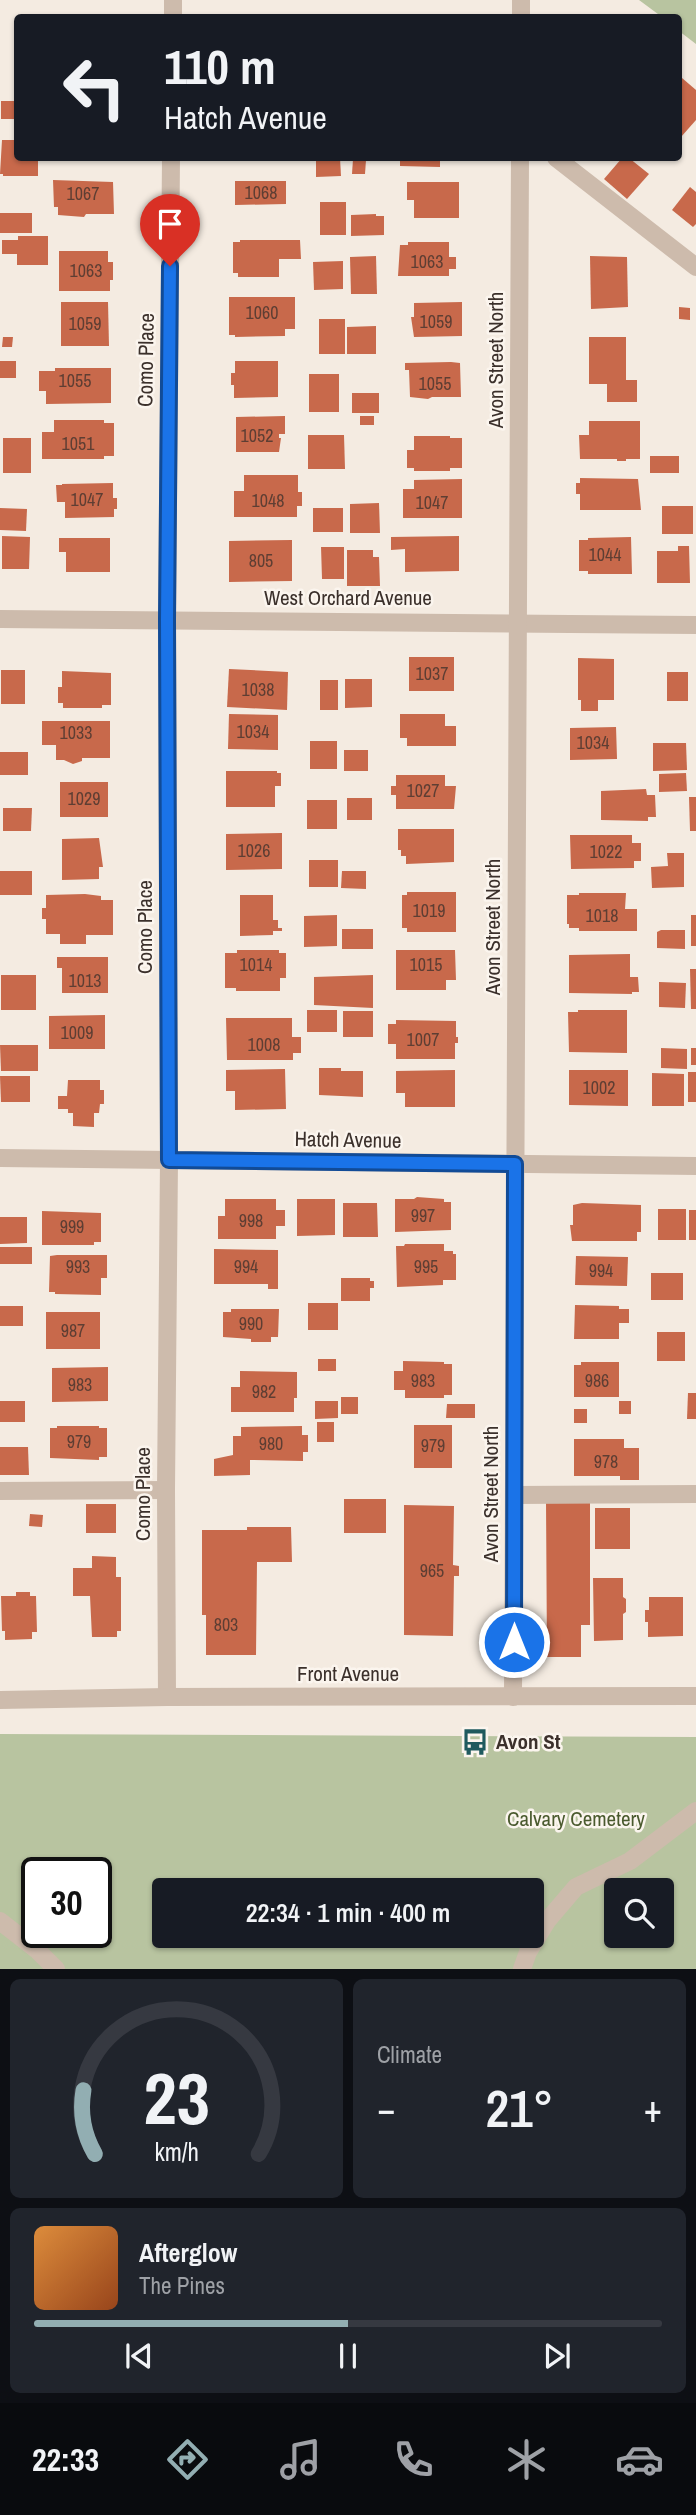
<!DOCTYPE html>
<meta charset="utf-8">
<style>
:root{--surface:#171b24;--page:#20242c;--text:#f1f3f6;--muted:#9ea1a6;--line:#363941;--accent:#92aeb2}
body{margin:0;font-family:"Archivo Narrow",sans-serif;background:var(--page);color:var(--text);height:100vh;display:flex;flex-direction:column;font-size:26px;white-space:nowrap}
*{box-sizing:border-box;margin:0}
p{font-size:23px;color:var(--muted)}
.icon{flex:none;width:38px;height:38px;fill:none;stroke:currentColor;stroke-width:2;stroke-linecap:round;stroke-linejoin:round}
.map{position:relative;height:1969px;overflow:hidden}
.side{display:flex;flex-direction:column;gap:10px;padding:10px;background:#0d0f14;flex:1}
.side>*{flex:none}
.banner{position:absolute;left:14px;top:14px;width:668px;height:147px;border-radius:7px;box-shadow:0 2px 5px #0004;background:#171b24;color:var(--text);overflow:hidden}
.tools{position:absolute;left:604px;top:1878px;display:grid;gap:14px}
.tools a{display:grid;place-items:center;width:70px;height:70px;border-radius:7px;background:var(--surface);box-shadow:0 2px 5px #0004;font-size:35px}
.speed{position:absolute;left:21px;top:1857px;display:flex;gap:14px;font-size:35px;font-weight:700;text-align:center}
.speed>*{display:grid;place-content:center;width:91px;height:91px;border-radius:50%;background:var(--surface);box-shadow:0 2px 5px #0004;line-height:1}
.speed .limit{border:4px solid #111;border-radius:10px;background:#fff;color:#111}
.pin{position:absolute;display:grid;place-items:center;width:60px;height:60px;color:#fff;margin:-72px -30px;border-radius:50% 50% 50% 0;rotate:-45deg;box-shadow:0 0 7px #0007}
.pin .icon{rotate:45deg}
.me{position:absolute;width:77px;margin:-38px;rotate:0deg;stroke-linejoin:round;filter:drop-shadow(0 0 5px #0008)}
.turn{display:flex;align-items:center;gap:24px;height:147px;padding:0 35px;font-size:32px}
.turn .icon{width:91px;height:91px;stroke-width:2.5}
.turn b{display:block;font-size:49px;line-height:60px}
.big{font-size:52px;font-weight:600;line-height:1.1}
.side .card{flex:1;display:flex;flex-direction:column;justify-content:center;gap:10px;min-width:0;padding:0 24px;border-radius:10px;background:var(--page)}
.side .dial{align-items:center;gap:0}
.dial svg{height:182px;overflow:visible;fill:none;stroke:var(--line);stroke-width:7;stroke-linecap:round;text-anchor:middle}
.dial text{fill:var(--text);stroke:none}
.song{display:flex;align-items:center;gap:21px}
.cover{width:84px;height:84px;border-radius:10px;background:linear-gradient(135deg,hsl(30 70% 55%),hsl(20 70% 35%))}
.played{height:7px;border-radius:4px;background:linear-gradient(90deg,var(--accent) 50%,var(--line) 50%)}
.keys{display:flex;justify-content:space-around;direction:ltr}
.heat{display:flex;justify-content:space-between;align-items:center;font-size:38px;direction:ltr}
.side .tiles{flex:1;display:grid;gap:10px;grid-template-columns:1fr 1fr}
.card:last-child{grid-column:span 2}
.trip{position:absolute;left:152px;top:1878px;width:392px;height:70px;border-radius:7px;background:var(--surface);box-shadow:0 2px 5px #0004;font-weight:600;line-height:70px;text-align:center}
.menu{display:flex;height:112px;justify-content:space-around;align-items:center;background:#090b0e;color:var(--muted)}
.menu .icon{width:49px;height:49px}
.menu .active{color:var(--accent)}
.menu b{font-size:32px;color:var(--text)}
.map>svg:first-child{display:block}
.green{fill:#b8c4a0;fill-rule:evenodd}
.building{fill:#c8694b}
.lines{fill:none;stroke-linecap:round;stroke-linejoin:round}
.minor{stroke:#cdbbac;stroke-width:18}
.route-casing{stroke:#114b97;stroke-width:18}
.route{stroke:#1a73e8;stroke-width:12}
.labels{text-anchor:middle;stroke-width:5;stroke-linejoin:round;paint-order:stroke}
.number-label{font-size:18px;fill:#5e3e33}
.street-label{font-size:21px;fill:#3b302b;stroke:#fbf5ee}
.poi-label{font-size:21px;font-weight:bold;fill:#3b302b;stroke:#fbf5ee;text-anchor:start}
.park-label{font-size:21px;fill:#4a5a2e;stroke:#fbf5ee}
</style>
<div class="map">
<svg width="696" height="1969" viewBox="0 0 696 1969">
<rect width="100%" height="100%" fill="#f4ebe1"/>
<g class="green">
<polygon points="639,0 696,0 696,44 679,31 679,18 662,17"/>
<path d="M0,1734L696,1737V1969H0ZM37,1872H96V1932H37ZM164,1890H532V1936H164ZM616,1890H662V1936H616Z"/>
</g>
<g class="building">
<polygon points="682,78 696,90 696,120 681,137 679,136 679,81"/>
<rect x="1" y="101" width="17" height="18"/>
<polygon points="2,140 18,140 18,158 38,158 38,176 3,176 3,174 0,174"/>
<polygon points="316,158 340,158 341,176 316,177"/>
<polygon points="400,158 440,158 440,167 400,166"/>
<polygon points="622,158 629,158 649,174 627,199 604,179"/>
<polygon points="353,159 366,160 365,174 352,174"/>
<polygon points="53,180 113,182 114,214 86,214 84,217 58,215 58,207 54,207"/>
<polygon points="235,181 286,181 286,204 235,205"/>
<polygon points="407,182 459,182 459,218 414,218 414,200 407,200"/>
<polygon points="690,187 696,192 696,224 693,227 672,210"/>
<rect x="320" y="202" width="26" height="33"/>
<rect x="0" y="213" width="32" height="20"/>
<polygon points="376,214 376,216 384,216 384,235 351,236 351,215"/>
<polygon points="18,236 48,236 48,265 17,265 17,254 2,254 2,240 18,240"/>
<polygon points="240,240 300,240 301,259 279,259 279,277 238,277 238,273 233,273 233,242 240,242"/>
<polygon points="408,242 449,242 449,257 456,257 456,269 449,269 449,276 398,276 400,245 408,245"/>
<polygon points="59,251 108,251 108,262 113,262 113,280 110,280 110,291 59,291"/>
<polygon points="376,256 377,294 351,294 350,257"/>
<polygon points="590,256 627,257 628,307 591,309"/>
<polygon points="343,261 343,289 314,290 313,262"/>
<polygon points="229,297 295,297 295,329 285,329 285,336 235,337 235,335 229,335"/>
<polygon points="61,302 108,302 109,346 61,346"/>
<polygon points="462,302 462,336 414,337 411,317 414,317 414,303"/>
<polygon points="679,307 690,308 690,320 679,319"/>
<rect x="319" y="319" width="26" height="35"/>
<polygon points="376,326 376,354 347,354 347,327"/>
<polygon points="3,337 13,337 12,347 2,347"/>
<polygon points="589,337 626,337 626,380 637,380 637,402 607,402 607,384 589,384"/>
<rect x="0" y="361" width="16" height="17"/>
<polygon points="235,361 278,361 278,397 234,398 234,385 231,385 231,373 235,373"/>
<polygon points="451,362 460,363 461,397 432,397 428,399 410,397 409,370 405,370 405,363"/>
<polygon points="55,368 111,368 111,403 46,404 46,391 39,391 39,371 55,371"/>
<rect x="309" y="374" width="30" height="38"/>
<rect x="352" y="393" width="27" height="20"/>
<polygon points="285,416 285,434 279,434 279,438 281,438 279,452 236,452 236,417"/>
<rect x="360" y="416" width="14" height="9"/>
<polygon points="54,420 104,420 104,423 114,423 114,456 104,456 104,459 42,459 42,432 54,432"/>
<polygon points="589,421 640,421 640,459 626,459 626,461 617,461 617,459 580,459 579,435 589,435"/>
<polygon points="308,435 344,435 345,469 308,469"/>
<polygon points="414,436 450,436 450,438 462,438 462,468 450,468 450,471 414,471 414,468 407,468 407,450 414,450"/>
<rect x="3" y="438" width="28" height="35"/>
<rect x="650" y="456" width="29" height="17"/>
<polygon points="244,475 298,475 298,492 302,492 302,506 297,506 297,517 234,517 234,491 244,491"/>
<polygon points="580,478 638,479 641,510 580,510 580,494 576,494 576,483 580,483"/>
<polygon points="462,479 462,518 403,518 403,489 414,489 414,480"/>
<polygon points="113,483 113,498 117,498 117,509 114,509 114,517 65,518 65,502 57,502 56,485 62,485 62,484"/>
<polygon points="379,503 380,533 350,533 350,504"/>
<rect x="662" y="506" width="31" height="28"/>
<polygon points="0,508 27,509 26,531 0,530"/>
<rect x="313" y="508" width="30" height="24"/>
<polygon points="2,536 30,537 29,569 2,569"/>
<polygon points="459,536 459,571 405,572 405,549 391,550 391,537"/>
<polygon points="631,537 632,574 588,574 588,571 579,571 579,540 588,540 588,538"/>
<polygon points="59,538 110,538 110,572 66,572 66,552 59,552"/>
<polygon points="292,540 292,581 229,582 229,541"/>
<polygon points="678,546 689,546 690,583 657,583 657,551 678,551"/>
<polygon points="321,547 344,547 344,579 322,579"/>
<polygon points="347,550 373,550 373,557 379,557 380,586 347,586"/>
<rect x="409" y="657" width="45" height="34"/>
<polygon points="578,658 614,659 614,700 598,700 598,711 581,711 581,700 578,700"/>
<polygon points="229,669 288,672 287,710 227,707"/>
<rect x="1" y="670" width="24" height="34"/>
<polygon points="62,671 111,673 111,705 102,705 102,708 63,708 63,703 58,703 58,687 62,687"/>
<rect x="667" y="672" width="21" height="29"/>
<polygon points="345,679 372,679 372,707 345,708"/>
<rect x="320" y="680" width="18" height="30"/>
<polygon points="229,714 278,715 278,750 228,749"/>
<polygon points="400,714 445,714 445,726 456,726 456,746 407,746 407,738 400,738"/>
<polygon points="42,721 110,721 110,758 82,758 82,761 73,764 64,760 56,760 56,745 42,745"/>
<polygon points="616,727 617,759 570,760 570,728"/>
<rect x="310" y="741" width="27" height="28"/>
<polygon points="653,743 686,743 687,770 653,771"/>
<rect x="344" y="750" width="24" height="21"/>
<rect x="0" y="752" width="28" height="23"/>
<polygon points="226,771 277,771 277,773 281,773 281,786 275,786 275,807 226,807"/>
<polygon points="686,773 687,791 659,792 659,774"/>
<polygon points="396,775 445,775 445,786 456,786 454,809 396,809 396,795 391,795 391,786 396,786"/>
<rect x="60" y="782" width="48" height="35"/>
<polygon points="646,789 647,795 655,795 656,817 648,817 648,821 601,820 601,791"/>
<polygon points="689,797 696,797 696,831 690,831"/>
<rect x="347" y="798" width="25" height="22"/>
<rect x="307" y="800" width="30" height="29"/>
<polygon points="3,808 32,808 31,831 3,831"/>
<polygon points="398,829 454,829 454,862 406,864 406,856 401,856 401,850 398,850"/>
<polygon points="282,833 282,869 226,870 226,834"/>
<polygon points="570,835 632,835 632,843 641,843 641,861 634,861 634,868 571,869"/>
<polygon points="99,838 103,867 99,867 99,879 62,880 62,839"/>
<polygon points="667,853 684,853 684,887 652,888 651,867 668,866"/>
<rect x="309" y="860" width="29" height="27"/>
<rect x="0" y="871" width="32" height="24"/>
<polygon points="342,871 366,871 366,889 341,888"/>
<polygon points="407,892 456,892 456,932 407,932 407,928 402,928 402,895 407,895"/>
<polygon points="579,893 626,893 625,909 637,909 637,931 579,931 579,928 569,928 569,924 567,924 567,895 579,895"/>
<polygon points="85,894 101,896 101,900 113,900 113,935 86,935 86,944 60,944 60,934 46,934 46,919 42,919 42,908 46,908 46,895"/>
<polygon points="240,895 273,895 273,920 278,920 278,928 282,928 282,931 273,931 273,935 240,936"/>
<polygon points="337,915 337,946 304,947 304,916"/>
<rect x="691" y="915" width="5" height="31"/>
<rect x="342" y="929" width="31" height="20"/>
<polygon points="661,930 685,930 685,949 657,948 657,932"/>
<polygon points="237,950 279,950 279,953 286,953 286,978 280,978 280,991 236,991 236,988 225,988 225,953 237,953"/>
<polygon points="396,950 455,950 456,980 446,980 446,990 396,990"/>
<polygon points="630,954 630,977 638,977 639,992 632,992 632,994 569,993 569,955"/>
<polygon points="57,957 108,957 108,993 62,993 62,968 57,968"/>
<polygon points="690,969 696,969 696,1009 691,1009"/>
<rect x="1" y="975" width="35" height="35"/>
<polygon points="373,975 373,1008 314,1005 314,977"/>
<polygon points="659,982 686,983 685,1008 659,1007"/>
<rect x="307" y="1010" width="30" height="22"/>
<polygon points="578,1010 627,1010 627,1053 569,1052 568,1012 578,1012"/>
<rect x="343" y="1011" width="30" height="26"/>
<polygon points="105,1015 105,1049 49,1049 49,1016"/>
<polygon points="226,1018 292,1018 292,1037 301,1037 301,1053 293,1053 293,1060 227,1060"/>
<polygon points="396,1020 456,1021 456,1037 458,1037 458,1043 455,1043 455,1059 396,1059 396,1044 388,1044 388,1024 396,1024"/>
<polygon points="0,1045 38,1045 38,1071 1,1071"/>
<polygon points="661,1048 687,1049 687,1069 661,1068"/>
<rect x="691" y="1048" width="5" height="17"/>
<polygon points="319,1068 341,1068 341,1071 363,1071 363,1097 319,1095"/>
<polygon points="285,1069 286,1109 235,1110 235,1091 226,1091 226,1070"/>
<polygon points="455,1070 455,1107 405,1107 405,1093 396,1093 396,1071"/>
<polygon points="569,1070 628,1070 628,1106 569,1105"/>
<rect x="688" y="1072" width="8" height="30"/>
<polygon points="652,1073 684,1074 684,1106 652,1106"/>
<polygon points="0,1076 30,1076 30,1102 1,1102"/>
<polygon points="68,1080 100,1080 100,1090 104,1090 104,1104 100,1104 99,1113 94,1113 94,1127 73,1126 73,1113 68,1113 68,1109 58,1109 58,1096 67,1096"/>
<polygon points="417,1197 444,1199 444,1202 451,1202 451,1230 395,1232 395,1199 414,1199"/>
<polygon points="225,1199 276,1199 276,1210 285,1210 285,1226 276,1226 276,1239 218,1239 218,1216 225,1216"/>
<polygon points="297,1199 335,1199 335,1235 297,1236"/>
<polygon points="343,1203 377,1203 378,1237 343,1237"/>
<polygon points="582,1203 641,1205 641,1232 637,1232 637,1241 572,1241 570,1225 573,1225 573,1205"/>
<rect x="658" y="1209" width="28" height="31"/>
<rect x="689" y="1210" width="7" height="30"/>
<polygon points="42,1211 101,1213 101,1242 94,1242 94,1245 42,1245"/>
<polygon points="0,1217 27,1217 27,1243 0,1244"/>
<polygon points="405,1244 444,1244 444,1251 453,1251 453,1254 456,1254 456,1280 443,1280 443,1285 397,1287 396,1246 404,1246"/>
<rect x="0" y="1247" width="32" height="17"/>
<polygon points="214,1249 278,1250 278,1289 268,1289 268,1284 214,1284"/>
<polygon points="57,1255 107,1255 107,1278 101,1278 101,1295 55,1294 55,1292 49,1292 50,1256"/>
<polygon points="576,1256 628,1257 627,1286 575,1285"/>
<rect x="651" y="1273" width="32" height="27"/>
<polygon points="341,1278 370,1278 370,1281 374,1281 374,1288 370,1288 370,1301 341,1301"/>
<rect x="308" y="1303" width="30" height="27"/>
<polygon points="575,1305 619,1306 619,1309 629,1309 629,1323 619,1323 619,1339 574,1339"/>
<rect x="0" y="1306" width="23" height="20"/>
<polygon points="231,1309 279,1309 278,1337 271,1337 271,1342 251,1342 251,1339 223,1337 223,1312 231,1312"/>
<rect x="46" y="1312" width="54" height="37"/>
<rect x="657" y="1332" width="28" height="29"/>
<rect x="318" y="1359" width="18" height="12"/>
<polygon points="403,1361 444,1362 444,1364 452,1364 452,1395 444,1395 444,1398 405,1398 405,1390 394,1390 394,1371 403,1371"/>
<polygon points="581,1362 619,1362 619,1397 574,1397 574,1365 581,1365"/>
<polygon points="108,1367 108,1401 52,1402 52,1368"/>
<polygon points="240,1371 297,1372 297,1398 294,1398 294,1412 231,1412 231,1387 240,1387"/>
<polygon points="688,1393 696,1393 696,1419 687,1419"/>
<rect x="341" y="1397" width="17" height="17"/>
<rect x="0" y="1401" width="25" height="21"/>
<polygon points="315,1401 338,1401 338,1418 315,1419"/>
<rect x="619" y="1401" width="12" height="13"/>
<polygon points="447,1404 475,1404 475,1418 446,1418"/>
<rect x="574" y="1409" width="13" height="14"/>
<rect x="317" y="1422" width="17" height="20"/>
<rect x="414" y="1425" width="38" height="43"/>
<polygon points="57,1426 99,1426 99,1428 107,1428 107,1457 99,1457 99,1460 50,1458 50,1428 57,1428"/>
<polygon points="302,1426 302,1435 308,1435 308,1452 303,1452 303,1461 250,1460 250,1475 214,1476 214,1459 233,1455 233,1436 241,1436 241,1427"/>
<polygon points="574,1439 624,1439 624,1448 639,1448 639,1480 620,1480 620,1476 574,1476"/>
<polygon points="0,1447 28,1447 29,1475 0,1475"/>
<rect x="344" y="1499" width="42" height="34"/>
<polygon points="546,1500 590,1500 590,1625 581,1625 581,1657 547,1657"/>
<rect x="86" y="1504" width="30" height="29"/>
<polygon points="404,1505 454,1506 453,1565 459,1566 459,1576 454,1576 453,1636 404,1635"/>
<rect x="595" y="1508" width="35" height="41"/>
<polygon points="30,1514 43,1515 42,1527 29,1526"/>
<polygon points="247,1527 291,1527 292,1562 257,1562 256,1655 206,1655 206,1615 202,1615 202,1530 247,1530"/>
<polygon points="92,1556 116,1557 116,1577 121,1577 121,1631 117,1631 117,1637 92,1637 90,1596 73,1596 73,1568 92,1568"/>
<polygon points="593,1578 623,1578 623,1597 626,1599 626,1612 623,1614 623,1640 594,1641"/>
<polygon points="16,1592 30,1592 30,1596 36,1596 37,1632 32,1632 32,1639 5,1640 5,1631 2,1631 1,1596 16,1596"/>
<polygon points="649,1597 683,1597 683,1636 648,1637 648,1622 645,1622 645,1610 649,1610"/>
</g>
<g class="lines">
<g class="minor">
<polyline points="173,18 173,0"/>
<polyline points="521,18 521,0"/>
<polyline points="556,158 696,267"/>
<polyline points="0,619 696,625"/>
<polyline points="0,1158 696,1166"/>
<polyline points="0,1491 166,1490"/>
<polyline points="514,1495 696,1494"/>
<polyline points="167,1697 166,1490 169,1160 167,620 171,158"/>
<polyline points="513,1697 520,158"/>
<polyline points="0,1700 167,1697 696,1696"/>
<polyline points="0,1921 37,1950 56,1969"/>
<polyline points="522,1969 528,1952 547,1921 576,1887 630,1861 696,1811"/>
</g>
</g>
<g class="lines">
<defs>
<polyline id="route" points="170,266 167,620 169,1160 515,1164 514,1642"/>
</defs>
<use href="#route" class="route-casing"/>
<use href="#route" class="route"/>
</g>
<defs>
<symbol id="bus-bare" viewBox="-9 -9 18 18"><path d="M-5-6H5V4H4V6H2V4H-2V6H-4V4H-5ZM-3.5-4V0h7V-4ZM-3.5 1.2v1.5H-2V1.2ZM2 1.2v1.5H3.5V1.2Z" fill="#1f5a5e" stroke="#fbf5ee" stroke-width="2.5" paint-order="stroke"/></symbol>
</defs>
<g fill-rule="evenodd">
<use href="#bus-bare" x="456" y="1723" width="38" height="38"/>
</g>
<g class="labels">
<g class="number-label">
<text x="261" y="199">1068</text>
<text x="83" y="200">1067</text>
<text x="427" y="268">1063</text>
<text x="86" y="277">1063</text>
<text x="262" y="319">1060</text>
<text x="436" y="328">1059</text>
<text x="85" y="330">1059</text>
<text x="75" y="387">1055</text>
<text x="435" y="390">1055</text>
<text x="257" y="442">1052</text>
<text x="78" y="450">1051</text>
<text x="87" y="506">1047</text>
<text x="268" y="507">1048</text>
<text x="432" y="509">1047</text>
<text x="605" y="561">1044</text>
<text x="261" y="567">805</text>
<text x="432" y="680">1037</text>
<text x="258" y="696">1038</text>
<text x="253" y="738">1034</text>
<text x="76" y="739">1033</text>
<text x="593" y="749">1034</text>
<text x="423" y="797">1027</text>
<text x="84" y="805">1029</text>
<text x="254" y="857">1026</text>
<text x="606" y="858">1022</text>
<text x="429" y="917">1019</text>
<text x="602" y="922">1018</text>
<text x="256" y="971">1014</text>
<text x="426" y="971">1015</text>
<text x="85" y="987">1013</text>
<text x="77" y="1039">1009</text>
<text x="423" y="1046">1007</text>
<text x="264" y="1051">1008</text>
<text x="599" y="1094">1002</text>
<text x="423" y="1222">997</text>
<text x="251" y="1227">998</text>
<text x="72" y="1233">999</text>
<text x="78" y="1273">993</text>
<text x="246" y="1273">994</text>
<text x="426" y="1273">995</text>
<text x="601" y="1277">994</text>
<text x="251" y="1330">990</text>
<text x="73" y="1337">987</text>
<text x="423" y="1387">983</text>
<text x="597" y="1387">986</text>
<text x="80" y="1391">983</text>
<text x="264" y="1398">982</text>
<text x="79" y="1448">979</text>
<text x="271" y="1450">980</text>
<text x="433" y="1452">979</text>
<text x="606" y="1468">978</text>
<text x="432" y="1577">965</text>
<text x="226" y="1631">803</text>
</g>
<g class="street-label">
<text transform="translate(146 360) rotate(-89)" y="7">Como Place</text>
<text transform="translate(496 360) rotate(-90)" y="7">Avon Street North</text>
<text x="348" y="605">West Orchard Avenue</text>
<text transform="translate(145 927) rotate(-90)" y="7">Como Place</text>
<text transform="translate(493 927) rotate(-90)" y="7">Avon Street North</text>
<text transform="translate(348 1140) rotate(1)" y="7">Hatch Avenue</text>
<text transform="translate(143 1494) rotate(-90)" y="7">Como Place</text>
<text transform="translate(491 1494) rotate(-90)" y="7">Avon Street North</text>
<text x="348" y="1681">Front Avenue</text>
</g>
<g class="poi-label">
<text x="496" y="1749">Avon St</text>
</g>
<g class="park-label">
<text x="576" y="1826">Calvary Cemetery</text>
</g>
</g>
</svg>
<div class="tools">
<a><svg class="icon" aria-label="search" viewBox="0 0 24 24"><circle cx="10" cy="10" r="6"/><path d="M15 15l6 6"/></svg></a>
</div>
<div class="speed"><div class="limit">30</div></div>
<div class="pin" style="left:170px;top:266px;background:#d93025"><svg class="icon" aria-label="arrive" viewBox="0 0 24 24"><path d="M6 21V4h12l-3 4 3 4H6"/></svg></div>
<svg class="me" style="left:514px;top:1642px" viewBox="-20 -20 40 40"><circle r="17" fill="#1a73e8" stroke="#fff" stroke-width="3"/><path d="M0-11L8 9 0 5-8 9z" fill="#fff"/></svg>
<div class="trip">22:34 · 1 min · 400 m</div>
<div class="banner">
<div class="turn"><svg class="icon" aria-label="left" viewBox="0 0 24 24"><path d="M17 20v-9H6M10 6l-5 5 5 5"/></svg><div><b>110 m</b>Hatch Avenue</div></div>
</div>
</div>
<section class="side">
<div class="tiles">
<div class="card dial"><svg viewBox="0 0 100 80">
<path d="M14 69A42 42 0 1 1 86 69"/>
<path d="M14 69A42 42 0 0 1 9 41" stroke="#92aeb2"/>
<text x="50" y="56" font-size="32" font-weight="700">23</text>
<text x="50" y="72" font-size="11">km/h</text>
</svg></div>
<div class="card"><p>Climate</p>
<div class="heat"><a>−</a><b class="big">21°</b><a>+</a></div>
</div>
<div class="card">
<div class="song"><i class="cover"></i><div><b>Afterglow</b><p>The Pines</p></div></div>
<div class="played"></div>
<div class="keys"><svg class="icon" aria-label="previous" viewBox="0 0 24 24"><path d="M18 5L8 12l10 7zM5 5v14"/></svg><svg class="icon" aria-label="pause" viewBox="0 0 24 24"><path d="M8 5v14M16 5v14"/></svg><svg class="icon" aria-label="next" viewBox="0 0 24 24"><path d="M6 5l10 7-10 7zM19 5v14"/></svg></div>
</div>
</div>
</section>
<nav class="menu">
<b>22:33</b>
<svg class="icon active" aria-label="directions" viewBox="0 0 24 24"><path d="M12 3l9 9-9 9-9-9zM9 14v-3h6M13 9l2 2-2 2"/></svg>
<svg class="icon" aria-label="music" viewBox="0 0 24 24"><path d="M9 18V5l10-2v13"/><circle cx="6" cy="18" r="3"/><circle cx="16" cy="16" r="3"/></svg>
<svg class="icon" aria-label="phone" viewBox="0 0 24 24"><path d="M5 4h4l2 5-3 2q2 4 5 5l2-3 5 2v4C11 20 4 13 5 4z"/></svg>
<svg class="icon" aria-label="climate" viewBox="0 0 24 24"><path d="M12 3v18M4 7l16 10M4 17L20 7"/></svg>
<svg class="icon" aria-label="car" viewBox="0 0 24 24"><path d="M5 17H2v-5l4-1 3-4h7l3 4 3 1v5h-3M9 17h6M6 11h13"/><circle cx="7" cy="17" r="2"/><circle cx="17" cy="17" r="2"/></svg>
</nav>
